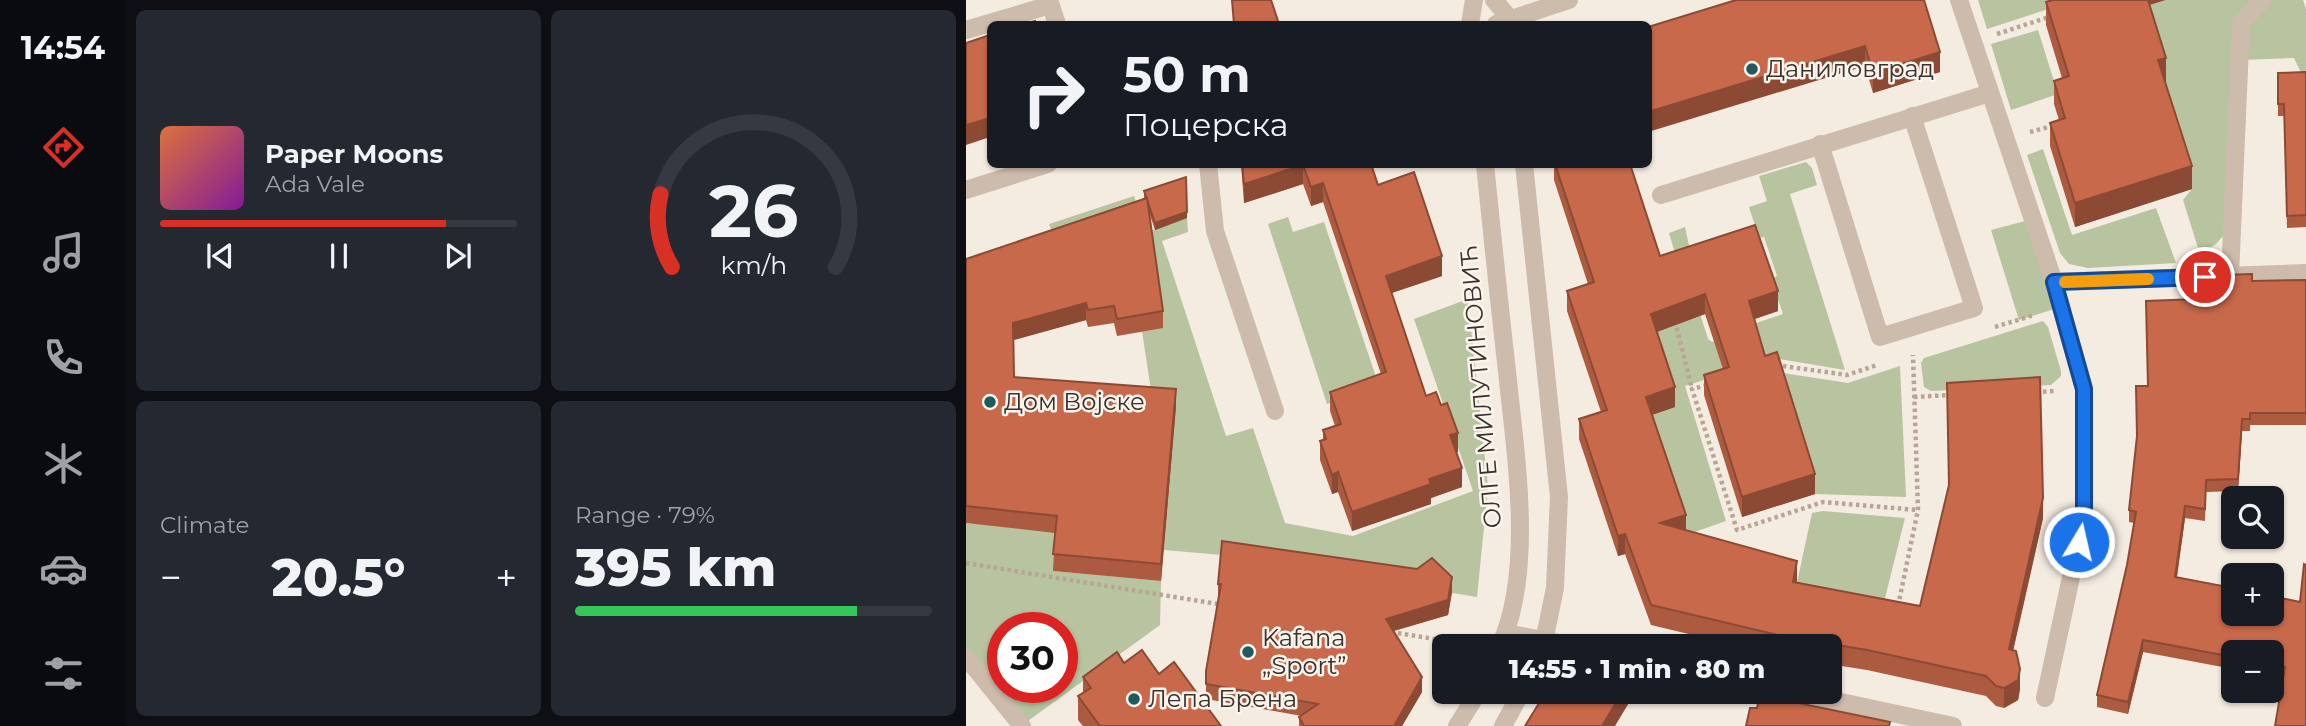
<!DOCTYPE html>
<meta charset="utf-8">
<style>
:root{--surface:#171b24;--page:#242831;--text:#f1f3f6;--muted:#9ea1a6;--line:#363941;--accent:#d93025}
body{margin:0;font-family:Montserrat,sans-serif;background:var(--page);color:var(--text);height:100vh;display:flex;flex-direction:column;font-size:26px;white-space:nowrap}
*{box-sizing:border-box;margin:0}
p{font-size:23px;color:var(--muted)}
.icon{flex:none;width:38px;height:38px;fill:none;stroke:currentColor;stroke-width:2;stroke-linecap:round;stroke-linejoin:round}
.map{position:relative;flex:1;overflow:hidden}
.drawer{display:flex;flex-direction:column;gap:10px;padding:10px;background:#0d0f14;width:840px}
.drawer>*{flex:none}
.banner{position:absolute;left:21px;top:21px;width:665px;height:147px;border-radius:10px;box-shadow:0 2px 5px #0004;background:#171b24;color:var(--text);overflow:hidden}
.tools{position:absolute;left:1255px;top:486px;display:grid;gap:14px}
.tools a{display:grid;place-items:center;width:63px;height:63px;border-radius:10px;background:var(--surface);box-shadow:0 2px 5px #0004;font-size:35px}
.speed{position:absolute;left:21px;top:612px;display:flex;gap:14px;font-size:35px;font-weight:700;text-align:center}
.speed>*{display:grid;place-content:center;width:91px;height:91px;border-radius:50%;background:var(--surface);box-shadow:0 2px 5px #0004;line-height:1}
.speed .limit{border:10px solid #d22;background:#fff;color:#111}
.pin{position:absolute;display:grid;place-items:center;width:60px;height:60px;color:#fff;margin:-30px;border:4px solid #fff;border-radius:50%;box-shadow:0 2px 7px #0007}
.me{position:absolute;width:77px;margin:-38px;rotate:9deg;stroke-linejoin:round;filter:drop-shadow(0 0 5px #0008)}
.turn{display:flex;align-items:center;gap:24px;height:147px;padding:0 21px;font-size:32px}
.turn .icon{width:91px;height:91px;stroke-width:2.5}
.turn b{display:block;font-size:49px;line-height:60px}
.big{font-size:52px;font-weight:800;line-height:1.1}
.drawer .card{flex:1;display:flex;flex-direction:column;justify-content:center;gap:10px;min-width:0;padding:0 24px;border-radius:10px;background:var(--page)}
.drawer .dial{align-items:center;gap:0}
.dial svg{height:182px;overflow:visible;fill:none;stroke:var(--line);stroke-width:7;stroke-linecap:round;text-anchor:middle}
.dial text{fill:var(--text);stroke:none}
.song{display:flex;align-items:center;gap:21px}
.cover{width:84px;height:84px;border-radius:10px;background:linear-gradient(135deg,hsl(20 70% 55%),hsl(290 70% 35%))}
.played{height:7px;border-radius:4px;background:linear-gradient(90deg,var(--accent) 80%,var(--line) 80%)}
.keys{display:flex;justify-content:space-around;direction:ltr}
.heat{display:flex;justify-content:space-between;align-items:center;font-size:38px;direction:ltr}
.charge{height:10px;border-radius:5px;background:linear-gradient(90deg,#34c759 79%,var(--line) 0)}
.drawer .tiles{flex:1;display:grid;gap:10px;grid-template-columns:repeat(2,1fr)}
.trip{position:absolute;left:466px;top:634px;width:410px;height:70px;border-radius:10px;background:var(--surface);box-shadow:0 2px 5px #0004;font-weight:800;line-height:70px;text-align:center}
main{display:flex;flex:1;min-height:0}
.tabs{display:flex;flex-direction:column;width:126px;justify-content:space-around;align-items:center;background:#090b0e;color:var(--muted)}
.tabs .icon{width:49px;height:49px}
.tabs .on{color:var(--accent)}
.tabs b{font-size:32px;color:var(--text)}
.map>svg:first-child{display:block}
.green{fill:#b8c4a0;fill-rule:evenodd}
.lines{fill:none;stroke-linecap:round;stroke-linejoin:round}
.path{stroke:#b9a596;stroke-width:4.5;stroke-dasharray:3.5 3.5;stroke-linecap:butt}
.minor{stroke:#cdbbac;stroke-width:18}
.wall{fill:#ac5a40}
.shaded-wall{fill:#8c4a34}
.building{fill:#c8694b;stroke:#8c4a34;stroke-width:2}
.route-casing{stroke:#114b97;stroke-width:18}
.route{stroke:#1a73e8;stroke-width:12}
.slow{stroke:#f59e0b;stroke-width:12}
.poi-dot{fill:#1f5a5e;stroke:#fbf5ee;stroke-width:2.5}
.labels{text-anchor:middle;stroke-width:5;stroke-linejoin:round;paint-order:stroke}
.poi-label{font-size:24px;fill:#3b302b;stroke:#fbf5ee;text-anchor:start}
.street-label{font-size:24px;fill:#3b302b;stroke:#fbf5ee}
</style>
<main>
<nav class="tabs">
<b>14:54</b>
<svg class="icon on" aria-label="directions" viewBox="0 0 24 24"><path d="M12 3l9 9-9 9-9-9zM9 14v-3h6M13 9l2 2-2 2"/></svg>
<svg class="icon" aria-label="music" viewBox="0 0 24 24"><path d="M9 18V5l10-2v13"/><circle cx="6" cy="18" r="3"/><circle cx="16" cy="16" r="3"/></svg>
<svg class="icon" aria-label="phone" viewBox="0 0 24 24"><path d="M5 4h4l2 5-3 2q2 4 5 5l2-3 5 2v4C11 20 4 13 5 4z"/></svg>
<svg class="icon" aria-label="climate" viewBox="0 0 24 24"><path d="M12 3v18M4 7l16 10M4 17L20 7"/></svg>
<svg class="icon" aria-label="car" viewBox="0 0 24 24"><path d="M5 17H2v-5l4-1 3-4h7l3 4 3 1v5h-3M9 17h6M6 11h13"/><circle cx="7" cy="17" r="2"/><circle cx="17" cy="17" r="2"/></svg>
<svg class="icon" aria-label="filters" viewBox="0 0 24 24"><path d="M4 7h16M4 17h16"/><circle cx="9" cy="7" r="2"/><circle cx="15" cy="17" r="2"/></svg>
</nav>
<section class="drawer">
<div class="tiles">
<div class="card">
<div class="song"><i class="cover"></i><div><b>Paper Moons</b><p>Ada Vale</p></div></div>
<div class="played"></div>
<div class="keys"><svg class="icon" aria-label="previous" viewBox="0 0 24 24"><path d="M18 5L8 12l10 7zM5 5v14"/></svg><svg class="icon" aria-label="pause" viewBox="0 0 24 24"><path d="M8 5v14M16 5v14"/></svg><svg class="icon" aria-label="next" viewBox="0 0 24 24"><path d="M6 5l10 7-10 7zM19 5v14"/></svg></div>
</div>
<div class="card dial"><svg viewBox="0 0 100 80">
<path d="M14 69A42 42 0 1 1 86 69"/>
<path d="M14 69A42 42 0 0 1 9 37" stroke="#d93025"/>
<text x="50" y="56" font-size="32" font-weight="700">26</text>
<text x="50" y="72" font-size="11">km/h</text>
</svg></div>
<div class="card"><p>Climate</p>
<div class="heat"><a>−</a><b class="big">20.5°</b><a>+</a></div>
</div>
<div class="card"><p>Range · 79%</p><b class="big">395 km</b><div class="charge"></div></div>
</div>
</section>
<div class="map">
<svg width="1340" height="726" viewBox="0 0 1340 726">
<rect width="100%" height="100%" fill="#f4ebe1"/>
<g class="green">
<polygon points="1012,0 1104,0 1104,2 1021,29"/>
<polygon points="1200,0 1337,0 1340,9 1340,83 1328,58 1275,60 1258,235 1250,244 1234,254 1217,200 1226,189 1178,88 1200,81 1177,7"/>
<polygon points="1072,30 1092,94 1045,110 1025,44"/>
<polygon points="1077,149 1106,235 1190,208 1210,263 1122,268 1103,264 1094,253 1061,155"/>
<polygon points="840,162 846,168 851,185 824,194 879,370 807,358 719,386 760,521 720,535 680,417 709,407 670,288 721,294 703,233 719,227 726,259 718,263 742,339 746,342 788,328 787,324 817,314 805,279 811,276 798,237 793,238 783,207 801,201 793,176"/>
<polygon points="168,196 175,217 91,245 83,224"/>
<polygon points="322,217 327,232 358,222 413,386 361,404 302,224"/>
<polygon points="221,218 222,232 196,241 260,436 287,428 319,523 387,536 507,491 448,319 502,299 522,487 511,597 256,555 198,550 187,404 176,331 197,327 181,232"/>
<polygon points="1067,219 1095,307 1053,320 1025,230"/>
<polygon points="1077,321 1082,327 1095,371 1095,376 1085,385 965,391 958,387 955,363 958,358"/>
<polygon points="934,366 940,497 849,494 811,372 882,383"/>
<polygon points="857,511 939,518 914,618 827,601 846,513"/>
<path d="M0,523L91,530L88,571L195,581L194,625L55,726L0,657ZM37,628H96V688H37Z"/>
</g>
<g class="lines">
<g class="path">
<polyline points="1031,34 1083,17"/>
<polyline points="1064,132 1086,126"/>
<polyline points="709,321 726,389"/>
<polyline points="1029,327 1068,315"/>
<polyline points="810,365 881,375 911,365"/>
<polyline points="741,385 726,389 771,530 857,502 952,510"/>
<polyline points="1070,392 1089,391"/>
<polyline points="948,397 985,395"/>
<polyline points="0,563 258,605"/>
<polyline points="932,606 952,510 947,355"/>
<polyline points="425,632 481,641 485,646"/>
</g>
<g class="minor">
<polyline points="83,0 91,24"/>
<polyline points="528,0 545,20 545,24"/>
<polyline points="993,0 1088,282 1118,389 1118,517 1079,698"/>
<polyline points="504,24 508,0"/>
<polyline points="530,24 603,0"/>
<polyline points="0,30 84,5"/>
<polyline points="854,144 914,337 1008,308 946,116"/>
<polyline points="242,164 249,231 309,411"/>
<path d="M519,164C526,233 533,302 541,371C549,453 569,569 534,646"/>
<polyline points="558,164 593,497 589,588 577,646"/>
<polyline points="0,190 82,164"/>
<polyline points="695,195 1024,93"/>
<polyline points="1264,276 1275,23 1297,0"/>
<polyline points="1088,282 1340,273"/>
<polyline points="540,633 608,646"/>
<polyline points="0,657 56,726"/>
<polyline points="824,691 987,726"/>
<polyline points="491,726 513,691"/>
<polyline points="537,726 556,691"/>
</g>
</g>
<g class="wall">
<polygon points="770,0 974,72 907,93 899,66"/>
<polygon points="1080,2 1183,5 1200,81 1199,82 1226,189 1109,227 1084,146 1084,123 1093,120 1088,104 1088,81 1096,78 1080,25"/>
<polygon points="1340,72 1340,227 1321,228 1318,116 1312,116 1312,73"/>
<polygon points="275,164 405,164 412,185 476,276 425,293 460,396 492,452 490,452 496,487 465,498 465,504 386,531 372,492 366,494 354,460 354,441 357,440 357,430 369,426 364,411 364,392 415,374 357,202 345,206 337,184 278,203"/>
<polygon points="588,164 664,164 694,256 812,311 788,319 799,356 849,494 776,517 738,395 738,375 757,369 739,314 691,332 709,407 686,415 720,530 830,582 954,606 1077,518 1047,650 1054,689 1052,700 1038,708 1030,706 1020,696 901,670 863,664 863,646 773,646 685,625 659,554 652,556 613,439 613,419 635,412 601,311 601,291 622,284 588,180"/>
<polygon points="178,191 221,218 189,230 183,212 197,311 197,328 151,336 148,323 122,327 120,320 48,340 48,377 210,406 195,581 87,571 89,533 0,523 0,259 178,198"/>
<polygon points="1340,280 1340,425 1284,425 1284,431 1276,431 1272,491 1240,492 1239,521 1219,518 1211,577 1306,614 1340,726 1317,679 1306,677 1306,653 1267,653 1267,669 1177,652 1162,714 1131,707 1131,695 1161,565 1168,523 1163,522 1163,510 1256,298 1286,281"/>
<polygon points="252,584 486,592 482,615 428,631 456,692 436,726 333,726 333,717 336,716 240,699 240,671 253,599 252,599"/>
<polygon points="158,663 193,674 255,726 117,726 112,720 112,696 117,693 117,677"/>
</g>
<g class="shaded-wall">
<polygon points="1177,0 1200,0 1177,7"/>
<polygon points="899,46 899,66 682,132 682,112"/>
<polygon points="974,52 974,72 907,93 907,73"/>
<polygon points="1200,58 1200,81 1192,84 1192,60"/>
<polygon points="24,118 24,137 0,145 0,125"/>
<polygon points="337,165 337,184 278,203 278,184"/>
<polygon points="1226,166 1226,189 1109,227 1109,203"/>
<polygon points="357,183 357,202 345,206 345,187"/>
<polygon points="221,212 221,218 189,230 189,223"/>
<polygon points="476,256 476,276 420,295 420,276"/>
<polygon points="812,291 812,311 783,321 783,301"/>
<polygon points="739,294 739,314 685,334 685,314"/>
<polygon points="120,303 120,320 47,340 47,323"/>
<polygon points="709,387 709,407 680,417 680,397"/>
<polygon points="210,389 210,406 195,581 195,564"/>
<polygon points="1276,419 1276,431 1272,491 1272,479"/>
<polygon points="492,433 492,452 484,454 484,435"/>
<polygon points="496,468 496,487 465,498 465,504 386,531 386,512 463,479"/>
<polygon points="372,472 372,492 366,494 366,475"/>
<polygon points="849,474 849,494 776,517 776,497"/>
<polygon points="1077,498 1077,518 1043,669 1043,649"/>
<polygon points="1219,506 1219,518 1209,589 1209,577"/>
<polygon points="720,515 720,535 694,523"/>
<polygon points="659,534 659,554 652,556 652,536"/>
<polygon points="831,561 831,581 827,601 827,582"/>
<polygon points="486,577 486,592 482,615 420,633 420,619"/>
<polygon points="1177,640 1177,652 1162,714 1162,702"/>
<polygon points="1054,669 1054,689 1052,700 1038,708 1038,688"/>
<polygon points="456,677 456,692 436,726 428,726"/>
<polygon points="657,691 670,691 649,726 636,726"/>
</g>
<g class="building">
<polygon points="266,0 305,0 313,24 268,24"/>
<polygon points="770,0 958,0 974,52 907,73 899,46 682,112 682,27"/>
<polygon points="1086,0 1182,0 1200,58 1192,60 1226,166 1109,203 1084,123 1099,118 1088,81 1103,76 1080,2"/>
<polygon points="69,21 70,24 59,24"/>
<polygon points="24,35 24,118 0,125 0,43"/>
<polygon points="1340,72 1340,215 1321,216 1318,104 1312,104 1312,73"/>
<polygon points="276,164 405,164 412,185 448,172 476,256 420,276 460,396 470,392 475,405 481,403 492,433 484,435 496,468 463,479 465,484 386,512 372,472 366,475 354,441 360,439 357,430 375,424 364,392 420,372 357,183 345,187 337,165 278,184"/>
<polygon points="589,164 664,164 694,256 789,225 812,291 783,301 799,356 811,352 849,474 776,497 738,375 763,367 739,294 685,314 709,387 680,397 720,515 694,523 831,561 827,582 954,606 983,485 981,383 1074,377 1077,498 1043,649 1050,651 1054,669 1052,680 1038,688 1030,686 1020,676 901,650 816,636 685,605 659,534 652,536 613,419 641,410 601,291 628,282"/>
<polygon points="220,177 221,212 189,223 178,191"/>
<polygon points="181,198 197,311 151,319 148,306 122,310 120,303 47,323 48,377 210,389 195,564 87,554 91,516 0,506 0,259"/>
<polygon points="1286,274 1286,281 1340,280 1340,413 1284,413 1284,419 1276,419 1272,479 1240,480 1239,509 1219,506 1209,577 1267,588 1267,614 1306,614 1306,596 1334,602 1338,564 1340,565 1340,726 1309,726 1319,667 1306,665 1306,653 1267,653 1267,657 1177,640 1162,702 1131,695 1161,565 1170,512 1163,510 1171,436 1170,386 1182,386 1180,301 1257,298 1256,275"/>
<polygon points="256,541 451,569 466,558 486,577 482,600 420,619 456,677 428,726 338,726 333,717 352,704 240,684 240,671 255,584 252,584"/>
<polygon points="176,650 193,674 208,662 255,726 134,726 112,696 125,688 117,677 151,652 158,663"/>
<polygon points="579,691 657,691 636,726 559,726 575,700"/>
<polygon points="794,695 924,722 923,726 780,726 784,708 791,708"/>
</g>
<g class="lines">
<defs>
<polyline id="route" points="1113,542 1118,517 1118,389 1088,282 1239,277"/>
</defs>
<use href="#route" class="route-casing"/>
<use href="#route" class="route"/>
<polyline class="slow" points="1099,282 1182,279"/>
</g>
<g class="poi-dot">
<circle cx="786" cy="69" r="7"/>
<circle cx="24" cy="402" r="7"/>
<circle cx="282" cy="652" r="7"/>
<circle cx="168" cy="699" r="7"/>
</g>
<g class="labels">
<g class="poi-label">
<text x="800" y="77">Даниловград</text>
<text x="38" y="410">Дом Војске</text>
<text x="296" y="646">Kafana<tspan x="296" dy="28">„Sport”</tspan></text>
<text x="182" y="707">Лепа Брена</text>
</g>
<g class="street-label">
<text transform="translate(515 387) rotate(-95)" y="8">ОЛГЕ МИЛУТИНОВИЋ</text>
</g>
</g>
</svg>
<div class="tools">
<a><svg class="icon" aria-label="search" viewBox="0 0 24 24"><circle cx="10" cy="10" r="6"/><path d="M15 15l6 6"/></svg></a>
<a>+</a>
<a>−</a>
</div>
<div class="speed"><div class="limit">30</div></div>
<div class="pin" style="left:1239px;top:277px;background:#d93025"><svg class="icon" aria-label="arrive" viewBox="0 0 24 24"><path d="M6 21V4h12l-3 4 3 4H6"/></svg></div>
<svg class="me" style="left:1113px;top:542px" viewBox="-20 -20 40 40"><circle r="17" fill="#1a73e8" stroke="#fff" stroke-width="3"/><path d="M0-11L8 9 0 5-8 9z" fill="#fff"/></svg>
<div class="trip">14:55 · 1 min · 80 m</div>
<div class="banner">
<div class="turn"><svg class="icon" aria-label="right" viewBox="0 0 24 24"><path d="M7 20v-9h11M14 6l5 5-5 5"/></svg><div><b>50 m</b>Поцерска</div></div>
</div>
</div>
</main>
